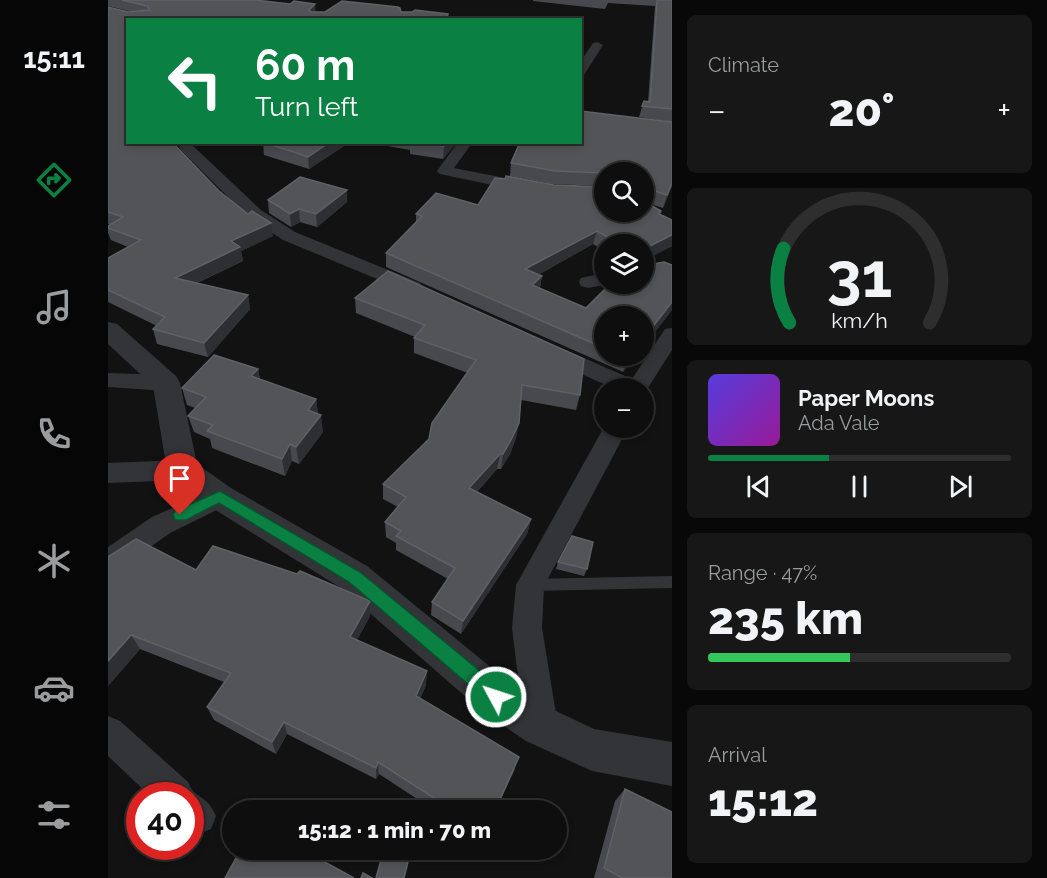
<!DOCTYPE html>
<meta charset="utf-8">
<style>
:root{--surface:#0e0e0e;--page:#171717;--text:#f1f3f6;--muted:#9b9c9e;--line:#2e2e2e;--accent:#0b8043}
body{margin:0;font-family:Raleway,sans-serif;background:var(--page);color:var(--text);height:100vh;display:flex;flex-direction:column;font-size:22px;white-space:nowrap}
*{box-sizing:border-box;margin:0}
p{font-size:20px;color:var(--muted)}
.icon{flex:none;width:33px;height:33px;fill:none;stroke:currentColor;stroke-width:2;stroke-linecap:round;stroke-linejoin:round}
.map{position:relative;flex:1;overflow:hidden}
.side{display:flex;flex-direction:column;gap:15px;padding:15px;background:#080808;width:375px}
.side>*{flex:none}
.hud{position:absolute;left:18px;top:18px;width:456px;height:126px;border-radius:0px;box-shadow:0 3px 9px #0003,0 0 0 2px var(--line);background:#0b8043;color:#fff;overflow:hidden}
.fabs{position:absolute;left:486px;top:162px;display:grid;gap:12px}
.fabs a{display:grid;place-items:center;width:60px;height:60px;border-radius:50%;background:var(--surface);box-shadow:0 3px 9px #0003,0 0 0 2px var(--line);font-size:30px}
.speed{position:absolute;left:18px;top:782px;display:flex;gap:12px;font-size:30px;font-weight:700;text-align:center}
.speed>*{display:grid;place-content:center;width:78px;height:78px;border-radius:50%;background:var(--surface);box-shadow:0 3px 9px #0003,0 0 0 2px var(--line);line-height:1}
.speed .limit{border:9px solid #d22;background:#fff;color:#111}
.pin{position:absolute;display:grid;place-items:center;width:51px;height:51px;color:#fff;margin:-62px -26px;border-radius:50% 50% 50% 0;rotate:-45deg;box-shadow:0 0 6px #0007}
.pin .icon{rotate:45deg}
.me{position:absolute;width:66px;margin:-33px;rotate:310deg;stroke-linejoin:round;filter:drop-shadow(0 0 4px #0008)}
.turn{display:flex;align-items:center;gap:21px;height:126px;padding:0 30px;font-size:27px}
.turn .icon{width:78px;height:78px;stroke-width:2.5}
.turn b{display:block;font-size:42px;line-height:51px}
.big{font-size:45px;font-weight:800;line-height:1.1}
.side .widget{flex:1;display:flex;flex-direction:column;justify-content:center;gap:9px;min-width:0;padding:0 21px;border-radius:9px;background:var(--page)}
.side .dial{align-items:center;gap:0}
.dial svg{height:156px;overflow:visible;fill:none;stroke:var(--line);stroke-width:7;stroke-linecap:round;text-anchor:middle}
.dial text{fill:var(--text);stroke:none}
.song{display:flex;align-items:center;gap:18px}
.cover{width:72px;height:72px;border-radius:9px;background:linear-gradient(135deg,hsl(250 70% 55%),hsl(300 70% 35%))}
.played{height:6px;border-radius:3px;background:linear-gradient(90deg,var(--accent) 40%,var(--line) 40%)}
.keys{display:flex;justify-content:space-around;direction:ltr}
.heat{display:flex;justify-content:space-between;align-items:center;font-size:33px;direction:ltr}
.charge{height:9px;border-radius:4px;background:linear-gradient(90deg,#34c759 47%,var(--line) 0)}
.trip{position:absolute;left:114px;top:800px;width:345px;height:60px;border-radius:30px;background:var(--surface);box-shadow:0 3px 9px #0003,0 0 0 2px var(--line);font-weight:800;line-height:60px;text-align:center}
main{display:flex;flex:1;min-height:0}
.tab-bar{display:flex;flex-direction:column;width:108px;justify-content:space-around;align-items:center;background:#060606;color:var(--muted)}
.tab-bar .icon{width:42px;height:42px}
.tab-bar .on{color:var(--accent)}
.tab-bar b{font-size:27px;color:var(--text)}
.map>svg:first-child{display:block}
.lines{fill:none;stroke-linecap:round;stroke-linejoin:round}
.service{fill:#333438;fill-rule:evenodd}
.minor{fill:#333438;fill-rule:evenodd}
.tertiary{fill:#333438;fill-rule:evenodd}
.wall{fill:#48494e;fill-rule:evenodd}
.shaded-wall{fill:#2e2f32}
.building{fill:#525458;stroke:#5f6166;stroke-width:1.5}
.route{fill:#0b8043;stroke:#07532c;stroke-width:1.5}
</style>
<main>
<nav class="tab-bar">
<b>15:11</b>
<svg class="icon on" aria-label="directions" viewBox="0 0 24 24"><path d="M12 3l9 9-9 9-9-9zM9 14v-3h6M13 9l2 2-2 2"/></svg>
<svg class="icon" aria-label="music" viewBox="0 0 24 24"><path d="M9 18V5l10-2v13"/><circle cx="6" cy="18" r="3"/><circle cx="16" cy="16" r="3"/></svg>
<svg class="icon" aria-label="phone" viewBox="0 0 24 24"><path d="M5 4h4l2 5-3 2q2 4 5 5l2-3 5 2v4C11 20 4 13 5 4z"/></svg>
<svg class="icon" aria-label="climate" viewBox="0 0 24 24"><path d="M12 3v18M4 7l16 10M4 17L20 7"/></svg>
<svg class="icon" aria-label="car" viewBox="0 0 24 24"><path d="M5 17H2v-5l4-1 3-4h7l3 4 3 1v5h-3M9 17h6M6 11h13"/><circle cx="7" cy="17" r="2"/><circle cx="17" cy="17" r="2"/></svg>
<svg class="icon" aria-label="filters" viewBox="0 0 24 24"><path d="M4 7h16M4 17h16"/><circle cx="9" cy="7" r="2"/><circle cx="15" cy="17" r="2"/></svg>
</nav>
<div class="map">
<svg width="564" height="878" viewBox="0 0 564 878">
<rect width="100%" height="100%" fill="#121213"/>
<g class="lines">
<polygon class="service" points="564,576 564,588 422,591 417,589 415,585 417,581 422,579"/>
<g class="minor">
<polygon points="489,42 495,45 476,75 472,76 472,62 485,43"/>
<polygon points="350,142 365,142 346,168 417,182 425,187 417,192 332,174 329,171"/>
<polygon points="78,143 83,144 153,210 187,232 312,283 315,287 312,291 298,291 175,240 141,218 73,150 71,147"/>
<polygon points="496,273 496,284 501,284 480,288 473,286 471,282 473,278"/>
<polygon points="564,328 564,350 536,394 536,388 505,388 437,358 434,353 437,348 445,346 453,348 524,379 557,329"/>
<polygon points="0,373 58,375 66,378 69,383 66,388 58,391 0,387"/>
<polygon points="496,427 520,428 436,586 434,628 450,726 445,738 433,743 421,738 416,726 404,628 408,585"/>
<polygon points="75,460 84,463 88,470 84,477 75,480 0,483 0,463"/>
<polygon points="112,487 121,490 125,497 121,504 62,533 10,570 0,574 0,547 44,517"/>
<path d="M0,716L12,721L80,782C86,799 99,794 108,816L103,829L90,834L82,831V795H41L0,756Z"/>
</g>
<polygon class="tertiary" points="0,322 9,324 68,376 72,383 89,464 123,488 259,566 402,683 448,711 486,729 564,742 564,786 484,771 418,741 374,711 233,588 101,506 64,478 59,470 45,386 0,344"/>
</g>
<g class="wall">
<polygon points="0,0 147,0 208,12 293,12 340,14 20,20 20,142 111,191 165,236 133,251 135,261 89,283 140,295 142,309 100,357 49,344 45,329 49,326 0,302 0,258 20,247 3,240 0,233 0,226 2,225 0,224 0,7 20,12 25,12 0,6"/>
<polygon points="425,0 564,0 564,122 531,117 536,101 540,102 547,6 500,3 497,9 425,1"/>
<path d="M472,111L564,122V186L555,208L536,202L553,211L552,214L564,220V246L538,259L541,265L556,262L564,265V310L536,346V316H496V356H528L515,372L278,267V253L308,222V214L328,193L370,205L387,178L397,179L398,176L446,185L496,187V212H536V172H496V186L444,184L402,176L403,163L412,142H472ZM485,244L496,251V244H536V284H502L478,308L432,288L434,276L430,275Z"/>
<polygon points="242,142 201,169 156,155 155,143"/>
<polygon points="257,142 349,142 335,159 302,154 302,150"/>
<polygon points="160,200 239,202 209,227 192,222 183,227 161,213"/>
<polygon points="280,271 472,395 468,410 413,400 408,438 402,454 393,469 389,469 369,492 423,519 419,534 353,634 323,615 324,602 340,579 288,550 288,543 278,537 277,522 290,507 275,499 275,484 321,439 360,373 306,353 306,338 307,337 248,313 247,298"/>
<polygon points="150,369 152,379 208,399 210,414 215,432 191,464 184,461 177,476 104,448 102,439 86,432 80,416 87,408 79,405 74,388"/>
<polygon points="0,557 88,570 262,601 262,616 249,640 318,685 312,699 407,769 388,810 326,810 271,774 268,779 179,734 168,754 106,720 99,707 116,682 32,649 0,686"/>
<polygon points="450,562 479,569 476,576 448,569"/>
<polygon points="517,789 564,878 486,878 507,801"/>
</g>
<g class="shaded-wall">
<polygon points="207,4 208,14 202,20 201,10"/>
<polygon points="222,142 242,142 201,169 200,157"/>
<polygon points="339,142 349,142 335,159 336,146"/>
<polygon points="564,183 564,186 555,208 559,195"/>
<polygon points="239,190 239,202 209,227 208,214"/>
<polygon points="191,209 192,222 183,227 182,214"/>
<polygon points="163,223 165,236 133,251 135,261 71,291 67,278 123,241"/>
<polygon points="489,231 485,244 415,283 417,269"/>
<polygon points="564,235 564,246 536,261 536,249"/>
<polygon points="434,276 431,290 424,285"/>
<polygon points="140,295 142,309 100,357 96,343"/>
<polygon points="564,302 564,310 536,346 536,338"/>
<polygon points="521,356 528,356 515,372 519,358"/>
<polygon points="150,369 153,386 143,376"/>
<polygon points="208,399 210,416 200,410"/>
<polygon points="213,415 215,432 191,464 188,447"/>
<polygon points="411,423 408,438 402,454 393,469 395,454"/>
<polygon points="182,444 184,461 177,476 174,459"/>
<polygon points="392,454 389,469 359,503 361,488"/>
<polygon points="423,519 419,534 353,634 355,621"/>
<polygon points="262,601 262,616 243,651 242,637"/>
<polygon points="23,635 32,649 0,686 0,661"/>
<polygon points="319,671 318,685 307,710 308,696"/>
<polygon points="176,722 179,734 168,754 164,742"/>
<polygon points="270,762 271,774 268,779 268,768"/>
<polygon points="303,849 304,849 297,878 296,878"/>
</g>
<g class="building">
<polygon points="14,0 147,0 182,4 186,1 207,4 201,10 203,12 217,12 234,1 290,7 292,8 293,12 304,12 307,10 340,14 339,20 20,20 20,95 18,95 20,97 20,142 64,142 111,191 140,214 144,211 163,223 123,241 132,247 67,278 140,295 96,343 45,329 57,317 0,290 0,258 33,240 0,228 0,226 15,217 0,212 0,7 20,12 42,10 39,6"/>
<polygon points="549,0 564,0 564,109 534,106 536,101 542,102"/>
<polygon points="472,111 564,122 564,183 559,195 538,188 538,197 536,197 536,172 496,172 496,173 447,171 403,163 412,142 472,142"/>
<polygon points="155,142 222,142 200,157"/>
<polygon points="311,142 339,142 336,146"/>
<polygon points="398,176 446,185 496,187 496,212 536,212 536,201 553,211 551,214 564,220 564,235 536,249 536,244 513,244 489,231 417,269 434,276 424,285 478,308 502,284 536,284 536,259 538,259 541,265 556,262 564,265 564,302 536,338 536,316 496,316 496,348 278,253 314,216 308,214 328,193 370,205 387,178 397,179"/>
<polygon points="192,177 239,190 208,214 191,209 182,214 160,200"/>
<polygon points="280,271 476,359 472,395 414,385 411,423 404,438 395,454 392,454 361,488 423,519 355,621 324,602 347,568 288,536 293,531 277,522 298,497 275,484 321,439 324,423 368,360 306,338 317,325 247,298"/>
<polygon points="106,355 150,369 143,376 208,399 200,410 213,415 188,447 182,444 174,459 99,431 105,425 80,416 98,397 74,388"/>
<polygon points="464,536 485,542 479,569 450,562"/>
<polygon points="28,539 88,570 105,546 189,574 192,571 262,601 242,637 319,671 308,696 411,757 387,810 345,810 270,762 268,768 176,722 164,742 99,707 123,673 23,635 0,661 0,557"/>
<polygon points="517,789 564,812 564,878 514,878 496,868"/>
<polygon points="133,849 193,849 246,878 117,878"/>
<polygon points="276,849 303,849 296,878 268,878"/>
<polygon points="255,873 264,878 253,878"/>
</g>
<polygon class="route" points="112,491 252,572 395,690 398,697 395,703 388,706 382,703 241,582 111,503 78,520 67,520 65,515 67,511"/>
</svg>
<div class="fabs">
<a><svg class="icon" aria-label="search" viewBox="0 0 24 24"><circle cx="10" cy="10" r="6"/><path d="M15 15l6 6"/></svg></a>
<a><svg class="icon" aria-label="layers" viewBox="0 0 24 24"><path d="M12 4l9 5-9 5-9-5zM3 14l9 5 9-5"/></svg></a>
<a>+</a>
<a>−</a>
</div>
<div class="speed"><div class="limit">40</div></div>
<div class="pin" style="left:72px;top:515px;background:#d93025"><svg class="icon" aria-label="arrive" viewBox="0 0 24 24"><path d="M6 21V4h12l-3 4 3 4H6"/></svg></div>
<svg class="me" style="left:388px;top:697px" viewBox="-20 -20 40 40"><circle r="17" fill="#0b8043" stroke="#fff" stroke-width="3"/><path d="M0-11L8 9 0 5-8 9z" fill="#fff"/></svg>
<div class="trip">15:12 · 1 min · 70 m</div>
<div class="hud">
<div class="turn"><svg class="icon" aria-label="left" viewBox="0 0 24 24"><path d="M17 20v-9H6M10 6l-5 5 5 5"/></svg><div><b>60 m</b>Turn left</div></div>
</div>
</div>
<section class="side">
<div class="widget"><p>Climate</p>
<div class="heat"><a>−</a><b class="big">20°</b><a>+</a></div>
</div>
<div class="widget dial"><svg viewBox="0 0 100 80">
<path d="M14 69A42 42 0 1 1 86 69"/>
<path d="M14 69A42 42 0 0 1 11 31" stroke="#0b8043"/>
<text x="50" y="56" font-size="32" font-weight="700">31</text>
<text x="50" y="72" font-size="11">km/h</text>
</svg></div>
<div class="widget">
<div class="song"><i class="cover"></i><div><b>Paper Moons</b><p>Ada Vale</p></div></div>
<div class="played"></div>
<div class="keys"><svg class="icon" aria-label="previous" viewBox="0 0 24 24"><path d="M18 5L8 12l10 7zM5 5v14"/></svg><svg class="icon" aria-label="pause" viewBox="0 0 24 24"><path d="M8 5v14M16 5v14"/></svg><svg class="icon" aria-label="next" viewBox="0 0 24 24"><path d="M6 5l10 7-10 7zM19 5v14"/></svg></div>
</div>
<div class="widget"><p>Range · 47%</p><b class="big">235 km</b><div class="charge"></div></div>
<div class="widget"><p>Arrival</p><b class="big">15:12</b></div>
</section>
</main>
